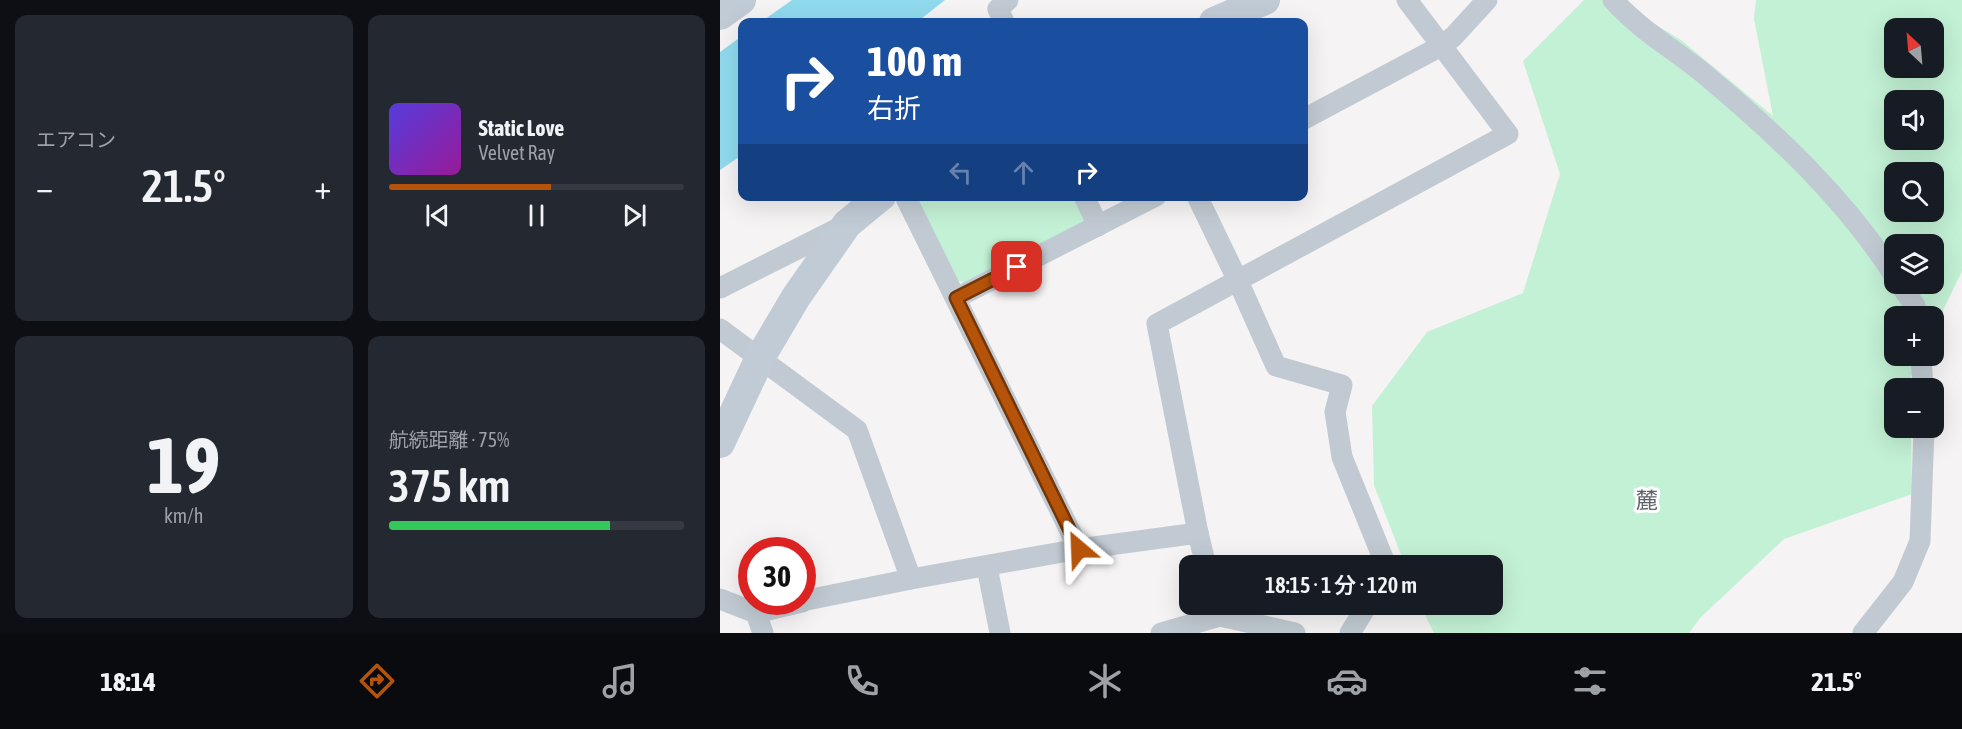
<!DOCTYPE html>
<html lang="ja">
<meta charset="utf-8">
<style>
:root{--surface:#171b24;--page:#242831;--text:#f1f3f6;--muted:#9ea1a6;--line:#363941;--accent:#b45309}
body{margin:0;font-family:"Asap Condensed","Noto Sans JP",sans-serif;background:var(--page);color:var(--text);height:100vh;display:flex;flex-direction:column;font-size:22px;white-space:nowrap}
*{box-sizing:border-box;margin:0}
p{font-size:20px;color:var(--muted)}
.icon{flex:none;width:33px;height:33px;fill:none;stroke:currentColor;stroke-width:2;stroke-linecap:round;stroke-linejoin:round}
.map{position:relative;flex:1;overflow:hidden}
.drawer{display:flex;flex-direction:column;gap:15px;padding:15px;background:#0d0f14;width:720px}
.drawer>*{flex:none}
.hud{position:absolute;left:18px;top:18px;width:570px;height:183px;border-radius:12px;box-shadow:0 6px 24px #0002;background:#1a4fa0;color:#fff;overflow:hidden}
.needle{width:39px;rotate:334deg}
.tools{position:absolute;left:1164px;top:18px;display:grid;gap:12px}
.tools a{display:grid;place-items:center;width:60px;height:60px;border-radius:12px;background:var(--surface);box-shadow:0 6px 24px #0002;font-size:30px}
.speed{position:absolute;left:18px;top:537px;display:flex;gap:12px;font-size:30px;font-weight:700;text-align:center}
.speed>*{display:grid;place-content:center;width:78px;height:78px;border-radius:50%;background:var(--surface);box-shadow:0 6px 24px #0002;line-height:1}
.speed .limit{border:9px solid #d22;background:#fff;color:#111}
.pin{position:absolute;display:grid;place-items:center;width:51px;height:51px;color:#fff;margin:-26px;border-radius:12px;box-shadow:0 3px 9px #0006}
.me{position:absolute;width:66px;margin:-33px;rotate:334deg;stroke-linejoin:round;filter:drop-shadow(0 0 4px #0008)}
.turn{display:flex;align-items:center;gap:21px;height:126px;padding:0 30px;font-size:27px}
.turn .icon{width:78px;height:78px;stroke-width:2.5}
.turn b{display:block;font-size:42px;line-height:51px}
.lanes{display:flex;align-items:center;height:57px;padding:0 30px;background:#0003;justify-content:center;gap:30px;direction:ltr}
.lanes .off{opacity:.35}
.big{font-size:45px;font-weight:600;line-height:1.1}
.drawer .card{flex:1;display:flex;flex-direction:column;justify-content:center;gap:9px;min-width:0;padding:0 21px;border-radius:12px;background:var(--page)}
.drawer .dial{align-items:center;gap:0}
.dial b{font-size:78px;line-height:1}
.song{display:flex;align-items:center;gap:18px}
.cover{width:72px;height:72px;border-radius:9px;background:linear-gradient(135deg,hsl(250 70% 55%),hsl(300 70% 35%))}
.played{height:6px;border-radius:3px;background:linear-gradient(90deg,var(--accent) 55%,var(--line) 55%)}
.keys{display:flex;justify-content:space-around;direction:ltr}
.heat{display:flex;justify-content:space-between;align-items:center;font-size:33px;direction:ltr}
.charge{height:9px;border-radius:4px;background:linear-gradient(90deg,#34c759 75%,var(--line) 0)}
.drawer .tiles{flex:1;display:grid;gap:15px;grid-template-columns:repeat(2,1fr)}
.trip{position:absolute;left:459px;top:555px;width:324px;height:60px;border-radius:12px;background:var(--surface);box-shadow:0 6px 24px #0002;font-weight:600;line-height:60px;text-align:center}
.tabs{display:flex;height:96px;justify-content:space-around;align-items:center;background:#090b0e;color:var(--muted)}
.tabs .icon{width:42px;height:42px}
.tabs .selected{color:var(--accent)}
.tabs b{font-size:27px;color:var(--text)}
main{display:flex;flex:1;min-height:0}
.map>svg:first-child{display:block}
.green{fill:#c3f1d5;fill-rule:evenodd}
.water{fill:#90daee}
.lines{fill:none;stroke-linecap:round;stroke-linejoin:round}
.street{stroke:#c1cad2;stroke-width:21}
.secondary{stroke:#c1cbd6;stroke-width:30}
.route-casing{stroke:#753606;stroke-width:15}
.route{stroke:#b45309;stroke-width:10}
.labels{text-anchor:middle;stroke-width:6;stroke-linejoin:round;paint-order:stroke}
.neighbourhood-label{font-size:22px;fill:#5f6368;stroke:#fff}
</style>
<main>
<section class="drawer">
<div class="tiles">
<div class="card"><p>エアコン</p>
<div class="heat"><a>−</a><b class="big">21.5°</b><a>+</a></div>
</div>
<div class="card">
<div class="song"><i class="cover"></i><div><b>Static Love</b><p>Velvet Ray</p></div></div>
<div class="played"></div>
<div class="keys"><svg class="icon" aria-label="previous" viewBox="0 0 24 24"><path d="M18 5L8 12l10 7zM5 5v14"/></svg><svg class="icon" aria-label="pause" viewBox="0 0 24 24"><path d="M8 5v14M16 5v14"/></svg><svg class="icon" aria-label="next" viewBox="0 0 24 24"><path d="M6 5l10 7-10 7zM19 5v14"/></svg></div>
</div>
<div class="card dial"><b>19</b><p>km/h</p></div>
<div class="card"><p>航続距離 · 75%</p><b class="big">375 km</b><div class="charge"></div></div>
</div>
</section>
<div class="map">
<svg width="1242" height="633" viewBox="0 0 1242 633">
<rect width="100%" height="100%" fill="#f5f3f3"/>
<g class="green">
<path d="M864,0H895L961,40L1053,116L1034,19L1036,0H1242V271L1214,329V316H1174V356H1201L1191,376V388H1174V428H1191L1192,494L1064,539L980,618L969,633H714L700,605L772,604V566L685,565L654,485L652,406L707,332L803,293L840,174L803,61ZM1174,28H1214V68H1174ZM1174,100H1214V140H1174ZM1174,172H1214V212H1174ZM1174,244H1214V284H1174Z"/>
<polygon points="194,197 357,197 369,221 244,282 236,281"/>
</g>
<g class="water">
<polygon points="72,0 225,0 197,22 41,22"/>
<polygon points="22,36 22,155 0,170 0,52"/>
</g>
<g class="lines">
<g class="street">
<path d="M893,0C923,33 956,50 989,78C1058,136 1125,199 1174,275"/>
<polyline points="284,22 278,9 288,0"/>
<polyline points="584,119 723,45 734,36 767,0"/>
<polyline points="185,196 359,549"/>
<polyline points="364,196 378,226"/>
<polyline points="477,196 518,281 556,366 622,385 615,412 622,457 663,558 661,566"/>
<polyline points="1180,284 1195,306 1197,316"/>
<polyline points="0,288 123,226"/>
<polyline points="236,298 436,196"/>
<polyline points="0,329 137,430 191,579"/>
<polyline points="1201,356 1203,388"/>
<polyline points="478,533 437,324 788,134 687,0"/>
<polyline points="267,567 280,633"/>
<polyline points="0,599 36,613 82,602"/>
<polyline points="82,601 191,579 359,549 478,533 486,566"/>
<polyline points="36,613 43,633"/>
<polyline points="441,633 500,616 575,633"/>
<polyline points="630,633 648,604"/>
<polyline points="1143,633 1183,582 1200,541 1204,428"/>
</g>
<g class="secondary">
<polyline points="0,15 21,0"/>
<polyline points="494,22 545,0"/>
<polyline points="0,443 40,358 76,297 127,224 161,196"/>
</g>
</g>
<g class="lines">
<defs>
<polyline id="route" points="297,267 236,298 359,549"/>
</defs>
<use href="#route" class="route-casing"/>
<use href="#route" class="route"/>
</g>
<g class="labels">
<g class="neighbourhood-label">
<text x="927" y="508">麓</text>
</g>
</g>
</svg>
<div class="tools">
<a><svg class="needle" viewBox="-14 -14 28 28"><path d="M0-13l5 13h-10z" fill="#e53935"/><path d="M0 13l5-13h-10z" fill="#9ea1a6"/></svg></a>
<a><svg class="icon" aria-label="sound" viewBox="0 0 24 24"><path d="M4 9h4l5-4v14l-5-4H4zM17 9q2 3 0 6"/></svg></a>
<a><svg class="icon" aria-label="search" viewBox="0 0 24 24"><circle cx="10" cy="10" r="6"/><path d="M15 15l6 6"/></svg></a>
<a><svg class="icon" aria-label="layers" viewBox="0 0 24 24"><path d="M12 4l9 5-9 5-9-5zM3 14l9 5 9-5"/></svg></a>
<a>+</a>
<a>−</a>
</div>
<div class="speed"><div class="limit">30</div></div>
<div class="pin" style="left:297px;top:267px;background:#d93025"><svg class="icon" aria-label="arrive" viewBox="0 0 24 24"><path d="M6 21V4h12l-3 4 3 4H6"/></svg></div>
<svg class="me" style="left:359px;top:549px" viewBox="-20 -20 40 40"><path d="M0-17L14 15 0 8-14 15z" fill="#b45309" stroke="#fff" stroke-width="4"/></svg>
<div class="trip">18:15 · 1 分 · 120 m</div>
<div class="hud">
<div class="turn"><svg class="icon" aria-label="right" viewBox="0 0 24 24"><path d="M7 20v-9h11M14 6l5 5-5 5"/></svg><div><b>100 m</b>右折</div></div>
<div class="lanes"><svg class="icon off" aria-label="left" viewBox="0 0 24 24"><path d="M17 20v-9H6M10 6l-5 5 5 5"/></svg><svg class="icon off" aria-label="ahead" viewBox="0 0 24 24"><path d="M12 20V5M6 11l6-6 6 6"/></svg><svg class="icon" aria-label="right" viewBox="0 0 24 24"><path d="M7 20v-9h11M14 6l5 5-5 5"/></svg></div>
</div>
</div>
</main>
<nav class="tabs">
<b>18:14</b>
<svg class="icon selected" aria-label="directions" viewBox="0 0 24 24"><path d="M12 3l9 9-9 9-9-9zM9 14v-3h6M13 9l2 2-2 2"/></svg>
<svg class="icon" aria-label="music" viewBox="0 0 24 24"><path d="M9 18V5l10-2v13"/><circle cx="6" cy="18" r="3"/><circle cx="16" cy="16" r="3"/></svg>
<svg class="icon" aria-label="phone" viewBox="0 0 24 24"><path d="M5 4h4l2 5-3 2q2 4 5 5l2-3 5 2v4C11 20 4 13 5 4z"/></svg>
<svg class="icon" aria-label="climate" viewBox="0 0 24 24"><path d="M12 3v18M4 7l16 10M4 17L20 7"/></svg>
<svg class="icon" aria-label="car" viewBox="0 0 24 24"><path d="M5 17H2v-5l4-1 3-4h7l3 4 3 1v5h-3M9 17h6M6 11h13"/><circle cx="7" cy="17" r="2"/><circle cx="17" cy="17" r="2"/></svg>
<svg class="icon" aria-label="filters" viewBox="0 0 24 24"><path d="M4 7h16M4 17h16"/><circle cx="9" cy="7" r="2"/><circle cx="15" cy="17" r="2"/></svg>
<b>21.5°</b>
</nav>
